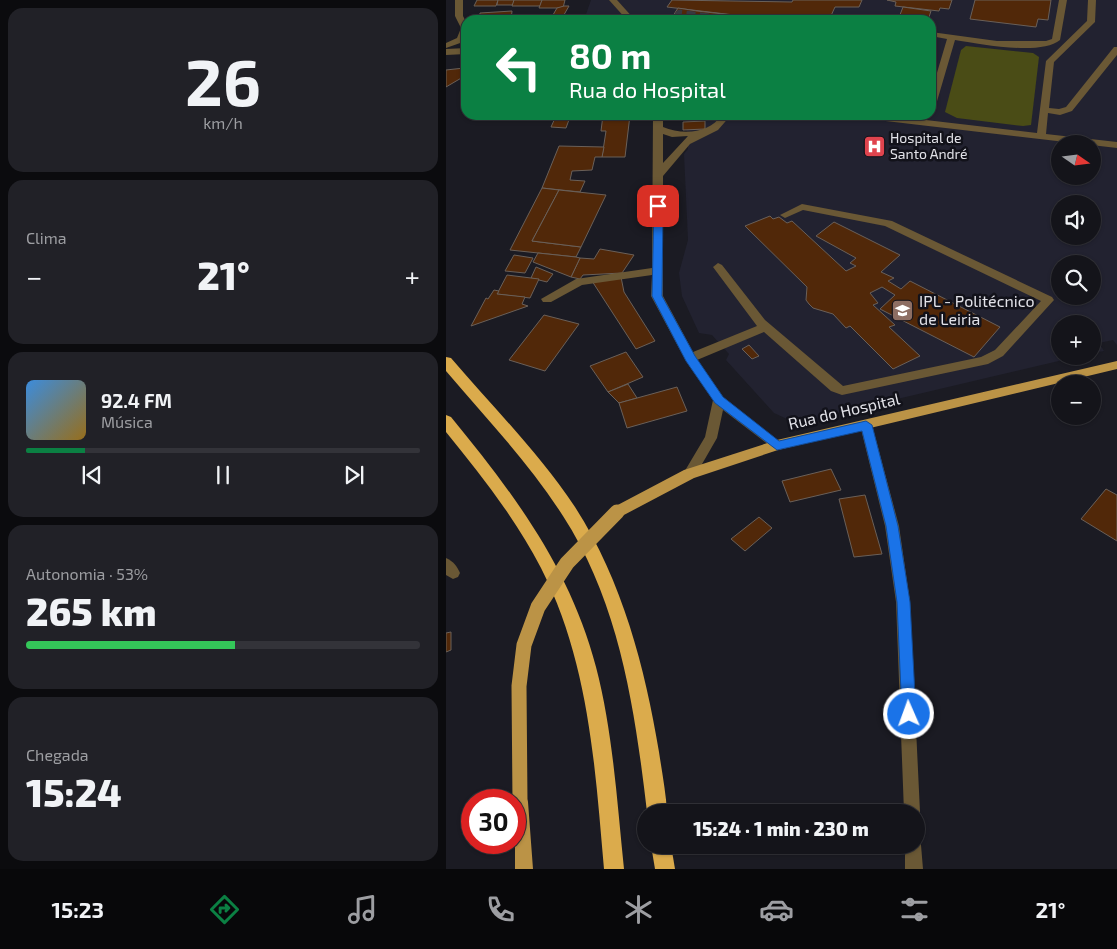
<!DOCTYPE html>
<html lang="pt">
<meta charset="utf-8">
<style>
:root{--surface:#14141a;--page:#212127;--text:#f1f3f6;--muted:#9d9ea2;--line:#333339;--accent:#0b8043}
body{margin:0;font-family:"Exo 2",sans-serif;background:var(--page);color:var(--text);height:100vh;display:flex;flex-direction:column;font-size:19px;white-space:nowrap}
*{box-sizing:border-box;margin:0}
p{font-size:16px;color:var(--muted)}
.icon{flex:none;width:28px;height:28px;fill:none;stroke:currentColor;stroke-width:2;stroke-linecap:round;stroke-linejoin:round}
.map{position:relative;flex:1;overflow:hidden}
.panel{display:flex;flex-direction:column;gap:8px;padding:8px;background:#0b0b0e;width:446px}
.panel>*{flex:none}
.banner{position:absolute;left:15px;top:15px;width:475px;height:105px;border-radius:15px;box-shadow:0 1px 4px #0004,0 0 0 1px var(--line);background:#0b8043;color:#fff;overflow:hidden}
.needle{width:32px;rotate:104deg}
.buttons{position:absolute;left:605px;top:135px;display:grid;gap:10px}
.buttons a{display:grid;place-items:center;width:50px;height:50px;border-radius:50%;background:var(--surface);box-shadow:0 1px 4px #0004,0 0 0 1px var(--line);font-size:25px}
.speed{position:absolute;left:15px;top:789px;display:flex;gap:10px;font-size:25px;font-weight:700;text-align:center}
.speed>*{display:grid;place-content:center;width:65px;height:65px;border-radius:50%;background:var(--surface);box-shadow:0 1px 4px #0004,0 0 0 1px var(--line);line-height:1}
.speed .limit{border:8px solid #d22;background:#fff;color:#111}
.pin{position:absolute;display:grid;place-items:center;width:42px;height:42px;color:#fff;margin:-21px;border-radius:10px;box-shadow:0 2px 8px #0006}
.me{position:absolute;width:55px;margin:-28px;rotate:358deg;stroke-linejoin:round;filter:drop-shadow(0 0 4px #0008)}
.turn{display:flex;align-items:center;gap:18px;height:105px;padding:0 25px;font-size:22px}
.turn .icon{width:65px;height:65px;stroke-width:2.5}
.turn b{display:block;font-size:35px;line-height:42px}
.big{font-size:38px;font-weight:800;line-height:1.1}
.panel .card{flex:1;display:flex;flex-direction:column;justify-content:center;gap:8px;min-width:0;padding:0 18px;border-radius:15px;background:var(--page)}
.panel .dial{align-items:center;gap:0}
.dial b{font-size:65px;line-height:1}
.song{display:flex;align-items:center;gap:15px}
.cover{width:60px;height:60px;border-radius:8px;background:linear-gradient(135deg,hsl(210 70% 55%),hsl(40 70% 35%))}
.played{height:5px;border-radius:2px;background:linear-gradient(90deg,var(--accent) 15%,var(--line) 15%)}
.keys{display:flex;justify-content:space-around;direction:ltr}
.heat{display:flex;justify-content:space-between;align-items:center;font-size:28px;direction:ltr}
.charge{height:8px;border-radius:4px;background:linear-gradient(90deg,#34c759 53%,var(--line) 0)}
.trip{position:absolute;left:191px;top:804px;width:288px;height:50px;border-radius:25px;background:var(--surface);box-shadow:0 1px 4px #0004,0 0 0 1px var(--line);font-weight:800;line-height:50px;text-align:center}
.tabs{display:flex;height:80px;justify-content:space-around;align-items:center;background:#08080a;color:var(--muted)}
.tabs .icon{width:35px;height:35px}
.tabs .active{color:var(--accent)}
.tabs b{font-size:22px;color:var(--text)}
main{display:flex;flex:1;min-height:0}
.map>svg:first-child{display:block}
.built{fill:#222230;fill-rule:evenodd}
.forest{fill:#4a4c16}
.building{fill:#512809;stroke:#6a6059}
.lines{fill:none;stroke-linecap:round;stroke-linejoin:round}
.minor-tunnel{stroke:#393941;stroke-width:9;stroke-dasharray:9 4.5;stroke-linecap:butt}
.minor{fill:#6a5835;fill-rule:evenodd}
.major{fill:#bb9346;fill-rule:evenodd}
.highway{fill:#dbab4c;fill-rule:evenodd}
.major-bridge{stroke:#bb9346;stroke-width:15}
.route{fill:#1a73e8;stroke:#114b97}
.labels{text-anchor:middle;stroke-width:5;stroke-linejoin:round;paint-order:stroke}
.far-poi-label{font-size:14px;fill:#e2e2e8;stroke:#12121a;text-anchor:start}
.poi-label{font-size:16px;fill:#e2e2e8;stroke:#12121a;text-anchor:start}
.street-label{font-size:16px;fill:#e2e2e8;stroke:#12121a}
</style>
<main>
<section class="panel">
<div class="card dial"><b>26</b><p>km/h</p></div>
<div class="card"><p>Clima</p>
<div class="heat"><a>−</a><b class="big">21°</b><a>+</a></div>
</div>
<div class="card">
<div class="song"><i class="cover"></i><div><b>92.4 FM</b><p>Música</p></div></div>
<div class="played"></div>
<div class="keys"><svg class="icon" aria-label="previous" viewBox="0 0 24 24"><path d="M18 5L8 12l10 7zM5 5v14"/></svg><svg class="icon" aria-label="pause" viewBox="0 0 24 24"><path d="M8 5v14M16 5v14"/></svg><svg class="icon" aria-label="next" viewBox="0 0 24 24"><path d="M6 5l10 7-10 7zM19 5v14"/></svg></div>
</div>
<div class="card"><p>Autonomia · 53%</p><b class="big">265 km</b><div class="charge"></div></div>
<div class="card"><p>Chegada</p><b class="big">15:24</b></div>
</section>
<div class="map">
<svg width="671" height="869" viewBox="0 0 671 869">
<rect width="100%" height="100%" fill="#1b1b23"/>
<path class="built" d="M145,0H671V345L667,340L653,343L658,351L646,353V324H614V356H634L358,421L341,419L328,413L280,360L283,354L266,335L253,333L236,296L233,273L242,240L238,154L242,149L239,115H485V20H138ZM614,144H646V176H614ZM614,204H646V236H614ZM614,264H646V296H614Z"/>
<polygon class="forest" points="520,46 587,53 593,57 585,125 577,126 511,118 499,112 515,50"/>
<g class="building">
<polygon points="31,0 52,0 50,6 28,6"/>
<polygon points="52,0 68,0 67,5 51,5"/>
<polygon points="68,0 96,0 94,6 66,6"/>
<polygon points="96,0 119,0 117,8 93,8"/>
<polygon points="226,0 346,2 347,0 416,0 413,7 389,7 383,20 330,20 221,7"/>
<polygon points="441,0 506,0 503,9 494,8 493,11 449,6 450,2"/>
<polygon points="529,0 605,0 602,20 592,19 590,27 524,19"/>
<polygon points="118,6 123,6 115,20 104,20 111,8"/>
<polygon points="457,7 485,11 482,20 452,20"/>
<polygon points="232,8 251,11 330,20 225,19"/>
<polygon points="66,11 65,20 33,20 34,13"/>
<polygon points="18,68 17,77 0,87 0,70"/>
<polygon points="157,115 184,115 179,157 156,157 160,131 155,131"/>
<polygon points="110,116 124,117 120,128 105,127"/>
<polygon points="259,121 259,129 237,130 237,122"/>
<polygon points="113,146 158,147 156,157 149,157 146,170 126,171 124,180 139,181 134,192 96,188"/>
<polygon points="96,188 113,190 86,241 135,247 130,257 64,250"/>
<polygon points="113,190 160,195 135,247 86,241"/>
<polygon points="324,216 327,219 333,217 341,223 346,221 400,271 410,266 404,263 410,258 370,236 388,222 454,255 435,272 448,278 442,281 455,289 464,281 554,327 528,357 434,309 449,295 436,287 424,293 432,303 427,305 449,325 443,327 474,356 447,369 404,326 400,328 387,314 367,308 363,304 360,300 361,287 299,226"/>
<polygon points="154,249 188,255 176,273 137,275 134,279 125,277 134,258 148,259"/>
<polygon points="92,253 130,257 134,258 125,277 87,262"/>
<polygon points="68,255 87,258 79,273 59,271"/>
<polygon points="90,267 107,274 101,282 85,278"/>
<polygon points="61,275 93,279 84,298 51,294"/>
<polygon points="175,277 178,292 209,341 190,349 146,281"/>
<polygon points="48,290 53,291 51,294 79,297 76,304 82,306 25,326 40,298 42,299"/>
<polygon points="98,315 133,324 99,371 63,360"/>
<polygon points="303,345 313,356 306,359 296,349"/>
<polygon points="180,352 197,377 162,392 144,366"/>
<polygon points="182,384 191,398 173,403 162,392"/>
<polygon points="231,387 241,411 181,428 173,403"/>
<polygon points="385,469 395,490 344,502 336,481"/>
<polygon points="660,489 671,495 671,541 635,519"/>
<polygon points="419,495 436,554 408,557 393,499"/>
<polygon points="313,517 326,528 299,551 285,539"/>
<polygon points="5,632 5,650 0,652 0,633"/>
</g>
<g class="lines">
<polyline class="minor-tunnel" points="230,20 234,14 277,20"/>
<g class="minor">
<polygon points="9,0 17,0 17,16 20,22 20,35 17,42 0,48 0,43 11,38 15,28 9,16"/>
<polygon points="163,0 171,0 189,20 181,20"/>
<path d="M613,0H621L614,40C595,56 534,44 509,40L489,108L485,111V93L501,39L485,36V32L551,41H600L606,39Z"/>
<polygon points="642,0 650,0 649,22 608,62 603,108 613,109 620,107 668,47 671,47 671,55 626,111 614,115 602,113 600,134 671,142 671,148 414,118 409,115 437,115 591,133 600,61 641,21"/>
<polygon points="20,48 20,54 0,55 0,49"/>
<path d="M207,115H217V127C236,135 264,134 275,115H285L272,130L244,144L217,176V296L247,352L311,326L267,267L272,263L276,265L319,320L397,386L535,357L549,350L595,301L439,226L357,210L339,218L334,215L356,204L446,221L606,297L608,300L557,356L542,364L396,395L385,391L318,332L251,360L277,397L337,445L335,448H327L277,410L271,438L248,478H238L237,474L259,437L267,400L240,361L205,296L206,275L136,285L105,302H97L95,299L130,279L206,268ZM217,134L226,137L242,136L217,163Z"/>
<path d="M234,115H257C252,119 239,119 234,115Z"/>
<polygon points="420,420 426,425 453,526 464,602 474,812 470,819 470,812 458,812 450,602 439,526 414,425"/>
<path d="M0,558C7,561 11,566 14,573L12,577L7,579L0,575Z"/>
<polygon points="470,838 473,839 475,845 477,869 459,869 459,845 470,845"/>
</g>
<g class="major">
<polygon points="671,361 671,369 332,450 248,478 176,516 171,517 166,516 164,512 166,508 238,470 331,440"/>
<polygon points="74,794 80,796 82,802 87,869 69,869 69,800 67,800 68,796"/>
</g>
<g class="highway">
<path d="M0,357L5,358C47,407 93,453 129,507C176,580 199,667 213,752C216,772 220,793 221,812H201C189,710 174,604 117,516C83,463 40,418 0,371Z"/>
<path d="M0,415L5,417C68,494 124,568 150,667C167,732 171,802 178,869H158C149,766 143,662 95,568C69,518 35,475 0,432Z"/>
<polygon points="205,845 225,845 229,869 209,869"/>
</g>
<polyline class="major-bridge" points="74,802 73,686 78,645 92,607 121,563 171,512"/>
</g>
<polygon class="route" points="212,203 217,206 216,296 249,356 277,397 333,441 420,421 426,425 452,526 464,602 470,714 468,719 463,721 458,719 456,714 451,602 440,526 416,431 331,450 269,403 240,361 206,296 208,206"/>
<defs>
<symbol id="hospital-square" viewBox="-11 -11 22 22"><rect x="-9" y="-9" width="18" height="18" rx="4" fill="#e0444e" stroke="#12121a"/><path d="M-5-5h3v3.5h4V-5h3V5h-3V1.5h-4V5h-3Z" fill="#fff"/></symbol>
<symbol id="university-square" viewBox="-11 -11 22 22"><rect x="-9" y="-9" width="18" height="18" rx="4" fill="#8d6e63" stroke="#12121a"/><path d="M0-5L7-2L0 1L-7-2ZM-4 1L0 2.5L4 1V4Q0 6-4 4Z" fill="#fff"/></symbol>
</defs>
<g fill-rule="evenodd">
<use href="#hospital-square" x="416" y="134" width="25" height="25"/>
<use href="#university-square" x="444" y="298" width="25" height="25"/>
</g>
<g class="labels">
<g class="far-poi-label">
<text x="444" y="143">Hospital de<tspan x="444" dy="16">Santo André</tspan></text>
</g>
<g class="poi-label">
<text x="473" y="307">IPL - Politécnico<tspan x="473" dy="18">de Leiria</tspan></text>
</g>
<g class="street-label">
<text transform="translate(398 411) rotate(-13)" y="6">Rua do Hospital</text>
</g>
</g>
</svg>
<div class="buttons">
<a><svg class="needle" viewBox="-14 -14 28 28"><path d="M0-13l5 13h-10z" fill="#e53935"/><path d="M0 13l5-13h-10z" fill="#9d9ea2"/></svg></a>
<a><svg class="icon" aria-label="sound" viewBox="0 0 24 24"><path d="M4 9h4l5-4v14l-5-4H4zM17 9q2 3 0 6"/></svg></a>
<a><svg class="icon" aria-label="search" viewBox="0 0 24 24"><circle cx="10" cy="10" r="6"/><path d="M15 15l6 6"/></svg></a>
<a>+</a>
<a>−</a>
</div>
<div class="speed"><div class="limit">30</div></div>
<div class="pin" style="left:212px;top:206px;background:#d93025"><svg class="icon" aria-label="arrive" viewBox="0 0 24 24"><path d="M6 21V4h12l-3 4 3 4H6"/></svg></div>
<svg class="me" style="left:463px;top:714px" viewBox="-20 -20 40 40"><circle r="17" fill="#1a73e8" stroke="#fff" stroke-width="3"/><path d="M0-11L8 9 0 5-8 9z" fill="#fff"/></svg>
<div class="trip">15:24 · 1 min · 230 m</div>
<div class="banner">
<div class="turn"><svg class="icon" aria-label="left" viewBox="0 0 24 24"><path d="M17 20v-9H6M10 6l-5 5 5 5"/></svg><div><b>80 m</b>Rua do Hospital</div></div>
</div>
</div>
</main>
<nav class="tabs">
<b>15:23</b>
<svg class="icon active" aria-label="directions" viewBox="0 0 24 24"><path d="M12 3l9 9-9 9-9-9zM9 14v-3h6M13 9l2 2-2 2"/></svg>
<svg class="icon" aria-label="music" viewBox="0 0 24 24"><path d="M9 18V5l10-2v13"/><circle cx="6" cy="18" r="3"/><circle cx="16" cy="16" r="3"/></svg>
<svg class="icon" aria-label="phone" viewBox="0 0 24 24"><path d="M5 4h4l2 5-3 2q2 4 5 5l2-3 5 2v4C11 20 4 13 5 4z"/></svg>
<svg class="icon" aria-label="climate" viewBox="0 0 24 24"><path d="M12 3v18M4 7l16 10M4 17L20 7"/></svg>
<svg class="icon" aria-label="car" viewBox="0 0 24 24"><path d="M5 17H2v-5l4-1 3-4h7l3 4 3 1v5h-3M9 17h6M6 11h13"/><circle cx="7" cy="17" r="2"/><circle cx="17" cy="17" r="2"/></svg>
<svg class="icon" aria-label="filters" viewBox="0 0 24 24"><path d="M4 7h16M4 17h16"/><circle cx="9" cy="7" r="2"/><circle cx="15" cy="17" r="2"/></svg>
<b>21°</b>
</nav>
